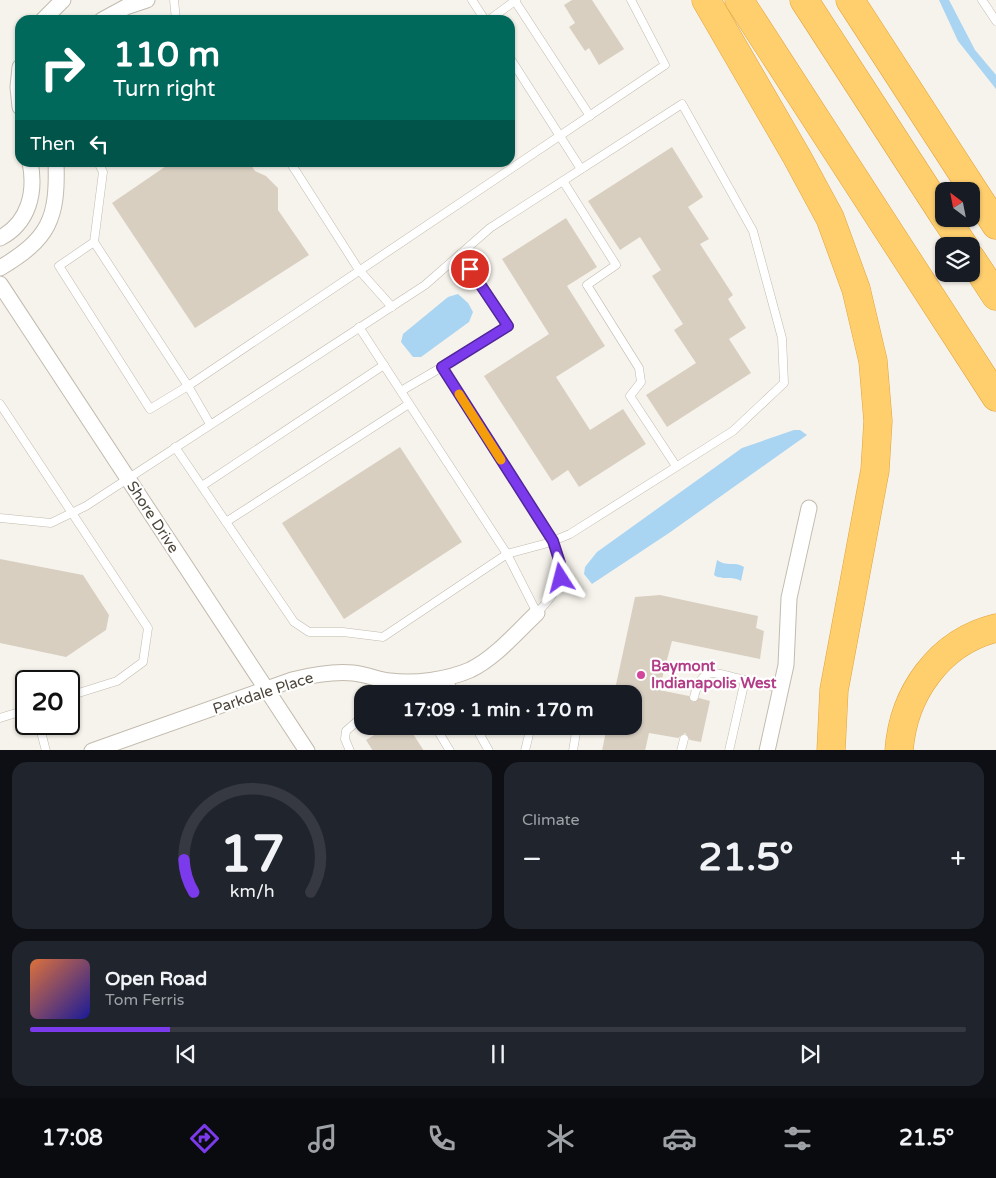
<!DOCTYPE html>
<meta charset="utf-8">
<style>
:root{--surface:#171b24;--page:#20242c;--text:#f1f3f6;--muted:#9ea1a6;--line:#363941;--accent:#7c3aed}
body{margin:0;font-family:"Varela Round",sans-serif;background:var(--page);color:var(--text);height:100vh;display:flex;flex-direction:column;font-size:19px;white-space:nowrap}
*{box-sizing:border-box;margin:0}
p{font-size:16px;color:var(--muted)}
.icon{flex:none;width:28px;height:28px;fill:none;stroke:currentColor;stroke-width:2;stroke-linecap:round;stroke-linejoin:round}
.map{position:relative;height:750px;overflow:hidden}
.details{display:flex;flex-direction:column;gap:12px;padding:12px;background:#0d0f14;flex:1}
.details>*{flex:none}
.hud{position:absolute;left:15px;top:15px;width:500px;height:152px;border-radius:15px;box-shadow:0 1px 4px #0004;background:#00695c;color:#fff;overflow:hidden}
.needle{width:32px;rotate:328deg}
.fabs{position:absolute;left:935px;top:182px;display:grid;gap:10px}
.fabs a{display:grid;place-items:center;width:45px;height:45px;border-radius:10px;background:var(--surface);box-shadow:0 1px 4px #0004;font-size:25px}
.speed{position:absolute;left:15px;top:670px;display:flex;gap:10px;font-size:25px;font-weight:700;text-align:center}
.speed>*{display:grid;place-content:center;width:65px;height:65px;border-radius:50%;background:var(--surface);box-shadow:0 1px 4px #0004;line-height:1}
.speed .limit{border:2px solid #111;border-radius:8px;background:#fff;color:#111}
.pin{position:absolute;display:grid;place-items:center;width:42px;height:42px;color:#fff;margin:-21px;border:2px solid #fff;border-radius:50%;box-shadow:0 1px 5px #0007}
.me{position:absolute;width:55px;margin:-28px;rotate:351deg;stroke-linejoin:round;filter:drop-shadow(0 0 4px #0008)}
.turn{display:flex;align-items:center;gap:18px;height:105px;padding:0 15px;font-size:22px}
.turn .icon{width:65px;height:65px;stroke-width:2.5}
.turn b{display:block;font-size:35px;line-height:42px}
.then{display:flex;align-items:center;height:48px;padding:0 15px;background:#0003;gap:10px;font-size:19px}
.big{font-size:38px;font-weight:700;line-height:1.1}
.details .tile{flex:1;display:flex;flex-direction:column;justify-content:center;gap:8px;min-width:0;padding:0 18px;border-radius:15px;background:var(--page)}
.details .dial{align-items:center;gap:0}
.dial svg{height:130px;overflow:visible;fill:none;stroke:var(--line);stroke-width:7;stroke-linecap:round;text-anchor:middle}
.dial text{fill:var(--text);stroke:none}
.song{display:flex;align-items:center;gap:15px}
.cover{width:60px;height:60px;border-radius:8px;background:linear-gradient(135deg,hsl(20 70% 55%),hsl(240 70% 35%))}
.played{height:5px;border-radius:2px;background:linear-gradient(90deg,var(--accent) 15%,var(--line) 15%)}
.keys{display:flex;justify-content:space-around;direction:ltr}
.heat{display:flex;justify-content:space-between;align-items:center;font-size:28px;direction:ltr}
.details .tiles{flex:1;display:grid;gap:12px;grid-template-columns:1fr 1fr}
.tile:last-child{grid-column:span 2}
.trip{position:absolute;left:354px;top:685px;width:288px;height:50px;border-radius:15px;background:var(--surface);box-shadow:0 1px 4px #0004;font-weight:700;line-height:50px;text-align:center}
.tab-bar{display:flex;height:80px;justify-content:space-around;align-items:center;background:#090b0e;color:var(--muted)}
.tab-bar .icon{width:35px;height:35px}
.tab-bar .active{color:var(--accent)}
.tab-bar b{font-size:22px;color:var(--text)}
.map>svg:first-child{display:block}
.water{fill:#a9d4f2}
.building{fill:#d8cfc1}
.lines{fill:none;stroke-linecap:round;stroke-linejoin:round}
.lane-casing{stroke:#c2bbae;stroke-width:9}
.street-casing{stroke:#c2bbae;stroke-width:17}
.highway-casing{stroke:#e0a43c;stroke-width:29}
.lane{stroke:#fff;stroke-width:8}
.street{stroke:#fff;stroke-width:15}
.highway{stroke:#ffcf6e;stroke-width:28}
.route-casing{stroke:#51269a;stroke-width:12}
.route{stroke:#7c3aed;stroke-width:9}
.slow{stroke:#f59e0b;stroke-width:9}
.hotel-dot{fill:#d1479c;stroke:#fff;stroke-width:2}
.labels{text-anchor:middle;stroke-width:4.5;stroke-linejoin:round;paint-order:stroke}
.street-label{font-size:15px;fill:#4b4439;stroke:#fff}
.hotel-label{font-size:15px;font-weight:bold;fill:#b23c85;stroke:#fff;text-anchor:start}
</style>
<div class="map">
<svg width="996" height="751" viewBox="0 0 996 751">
<rect width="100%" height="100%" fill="#f6f3ec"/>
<g class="water">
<polygon points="939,0 949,0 975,50 996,75 996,89 958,41"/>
<polygon points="458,294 468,303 473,312 469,322 421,357 413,357 401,342 403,334 448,297"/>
<polygon points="794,430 800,430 807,435 669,533 592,584 584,574 585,567 597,552 742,448"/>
<path d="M717,560C726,567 735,561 744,567L741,581C732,575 722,581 714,575Z"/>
</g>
<g class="building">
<polygon points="572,0 592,0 624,49 599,65 589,48 585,51 569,27 575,23 564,5"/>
<polygon points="672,147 703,197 688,207 709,239 700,244 733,295 728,299 746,328 729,339 751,373 667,427 646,395 696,363 674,330 683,324 652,276 661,270 640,237 620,250 588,201"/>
<polygon points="172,162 249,162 255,171 266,176 278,188 278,210 309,255 195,328 112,203"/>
<polygon points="566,218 597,267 567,286 605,346 556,377 590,430 623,409 646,444 579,487 568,470 552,481 484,376 549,334 502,259"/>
<polygon points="400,447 462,542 344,619 282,523"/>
<polygon points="0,559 83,575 109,615 106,630 66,657 0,643"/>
<polygon points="660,595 758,616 756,628 764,631 760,659 672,641 659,690 689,696 693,702 699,698 710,701 701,742 690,740 685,733 678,738 649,733 645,751 602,751 607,726 632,726 632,694 614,694 635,597"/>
<polygon points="389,726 408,726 424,751 373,751 366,740"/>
</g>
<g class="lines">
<defs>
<g id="lane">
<polyline points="174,0 176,20"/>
<polyline points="472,0 485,20"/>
<polyline points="982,0 996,21"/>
<polyline points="515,1 590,116"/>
<polyline points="489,20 516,0"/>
<polyline points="510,58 581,169"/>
<polyline points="290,162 359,270 392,307"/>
<polyline points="563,181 616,265 587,285 639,368 641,382 630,396 676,466"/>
<polyline points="94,242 188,386 150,409 59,266 94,242 103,172 98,162"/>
<path d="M359,327L507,554L537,613C562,586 565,577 553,541L442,367L401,391"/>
<polyline points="442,367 508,326 460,254"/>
<polyline points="0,404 148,628 143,662 117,681 69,696"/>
<polyline points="210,424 188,386 665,65 631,0"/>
<polyline points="202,486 384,365"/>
<polyline points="0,518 51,523 86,506 425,285 490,228 682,104 753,231 782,338 784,383 733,431 570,534 548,543 507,554 383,637 343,632 309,632 294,622 175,447"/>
<polyline points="226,522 409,404"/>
<polyline points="446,677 456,694"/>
<polyline points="538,694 540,694"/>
<path d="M694,697C703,662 716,674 745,680"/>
<polyline points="0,718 26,710"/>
<polyline points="39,724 46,751"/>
<polyline points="435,726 450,751"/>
<polyline points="475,726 489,751"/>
<polyline points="350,751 345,739 346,731 362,717"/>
<polyline points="525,751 531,726"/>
<polyline points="573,751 577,726"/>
<polyline points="681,751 684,739"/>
<polyline points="729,751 745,680 781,688"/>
</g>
<g id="street">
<polyline points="43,20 63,0"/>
<polyline points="102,20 126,7 147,0"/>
<polyline points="20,67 18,87 20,107"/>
<path d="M0,238C29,223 36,192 30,162"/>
<path d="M0,268C49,239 58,219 56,162"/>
<polyline points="0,284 307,751"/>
<path d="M92,751L292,680C312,675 332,671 353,673C366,674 378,680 390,681C415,684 447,680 470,670C495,658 517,632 537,613"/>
<polyline points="767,751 786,665 789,598 809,508"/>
</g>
<g id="highway">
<polyline points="706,0 797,157 830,218 856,289 873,361 878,421 875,470 834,690 831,751"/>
<polyline points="739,0 996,397"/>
<polyline points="804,0 944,216"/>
<polyline points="850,0 996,225"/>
<polyline points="946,219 964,246"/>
<polyline points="971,258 996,296"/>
<path d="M899,751C903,694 939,642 996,628"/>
</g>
</defs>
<use href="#lane" class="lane-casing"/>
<use href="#street" class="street-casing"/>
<use href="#highway" class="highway-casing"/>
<use href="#lane" class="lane"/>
<use href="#street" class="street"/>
<use href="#highway" class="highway"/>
</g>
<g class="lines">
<defs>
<polyline id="route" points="470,269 508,326 442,367 553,541 560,563 561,578"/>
</defs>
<use href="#route" class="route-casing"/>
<use href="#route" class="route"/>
<polyline class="slow" points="459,394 501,460"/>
</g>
<circle class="hotel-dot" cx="641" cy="675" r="5"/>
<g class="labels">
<g class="street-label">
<text transform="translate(153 517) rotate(57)" y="5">Shore Drive</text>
<text transform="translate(263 693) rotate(-18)" y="5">Parkdale Place</text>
</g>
<g class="hotel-label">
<text x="651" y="671">Baymont<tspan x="651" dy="17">Indianapolis West</tspan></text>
</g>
</g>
</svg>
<div class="fabs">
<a><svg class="needle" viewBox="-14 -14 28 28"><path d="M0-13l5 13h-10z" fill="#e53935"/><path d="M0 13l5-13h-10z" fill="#9ea1a6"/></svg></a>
<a><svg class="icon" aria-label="layers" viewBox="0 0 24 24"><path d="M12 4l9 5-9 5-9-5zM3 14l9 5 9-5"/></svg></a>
</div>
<div class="speed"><div class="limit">20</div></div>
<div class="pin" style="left:470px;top:269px;background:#d93025"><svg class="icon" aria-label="arrive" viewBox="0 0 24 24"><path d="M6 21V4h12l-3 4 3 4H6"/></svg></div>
<svg class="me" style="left:561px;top:578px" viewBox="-20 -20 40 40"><path d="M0-17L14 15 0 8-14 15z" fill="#7c3aed" stroke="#fff" stroke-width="4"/></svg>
<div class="trip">17:09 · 1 min · 170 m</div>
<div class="hud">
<div class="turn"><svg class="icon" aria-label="right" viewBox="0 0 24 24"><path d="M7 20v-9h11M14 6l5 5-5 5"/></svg><div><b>110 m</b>Turn right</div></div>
<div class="then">Then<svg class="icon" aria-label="left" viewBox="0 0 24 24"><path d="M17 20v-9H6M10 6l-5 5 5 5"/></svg></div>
</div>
</div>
<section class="details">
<div class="tiles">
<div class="tile dial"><svg viewBox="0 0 100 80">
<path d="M14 69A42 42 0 1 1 86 69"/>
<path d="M14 69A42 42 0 0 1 8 49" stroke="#7c3aed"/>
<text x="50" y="56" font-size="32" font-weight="700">17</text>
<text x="50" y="72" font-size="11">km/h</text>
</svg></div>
<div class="tile"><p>Climate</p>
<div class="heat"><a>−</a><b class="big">21.5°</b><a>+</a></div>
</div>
<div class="tile">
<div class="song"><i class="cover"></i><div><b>Open Road</b><p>Tom Ferris</p></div></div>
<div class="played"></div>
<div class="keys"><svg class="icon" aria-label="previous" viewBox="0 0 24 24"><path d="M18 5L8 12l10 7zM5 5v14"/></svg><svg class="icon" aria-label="pause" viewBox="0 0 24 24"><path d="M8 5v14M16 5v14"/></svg><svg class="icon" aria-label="next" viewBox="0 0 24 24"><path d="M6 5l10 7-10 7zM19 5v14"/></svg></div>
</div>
</div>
</section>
<nav class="tab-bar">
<b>17:08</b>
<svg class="icon active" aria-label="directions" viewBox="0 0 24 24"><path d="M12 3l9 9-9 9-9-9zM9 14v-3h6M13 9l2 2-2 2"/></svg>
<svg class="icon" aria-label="music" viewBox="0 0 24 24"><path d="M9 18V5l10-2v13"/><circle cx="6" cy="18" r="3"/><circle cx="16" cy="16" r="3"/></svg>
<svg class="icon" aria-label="phone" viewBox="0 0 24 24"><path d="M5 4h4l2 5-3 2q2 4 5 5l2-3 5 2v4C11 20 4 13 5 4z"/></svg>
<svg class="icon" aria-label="climate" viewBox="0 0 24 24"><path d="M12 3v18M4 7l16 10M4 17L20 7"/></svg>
<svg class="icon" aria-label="car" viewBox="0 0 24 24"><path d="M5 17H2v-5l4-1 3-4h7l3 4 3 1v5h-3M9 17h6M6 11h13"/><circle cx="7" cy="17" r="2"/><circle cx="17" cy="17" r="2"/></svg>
<svg class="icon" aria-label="filters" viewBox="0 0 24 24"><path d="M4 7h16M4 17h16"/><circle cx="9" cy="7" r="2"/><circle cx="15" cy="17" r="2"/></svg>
<b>21.5°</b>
</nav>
